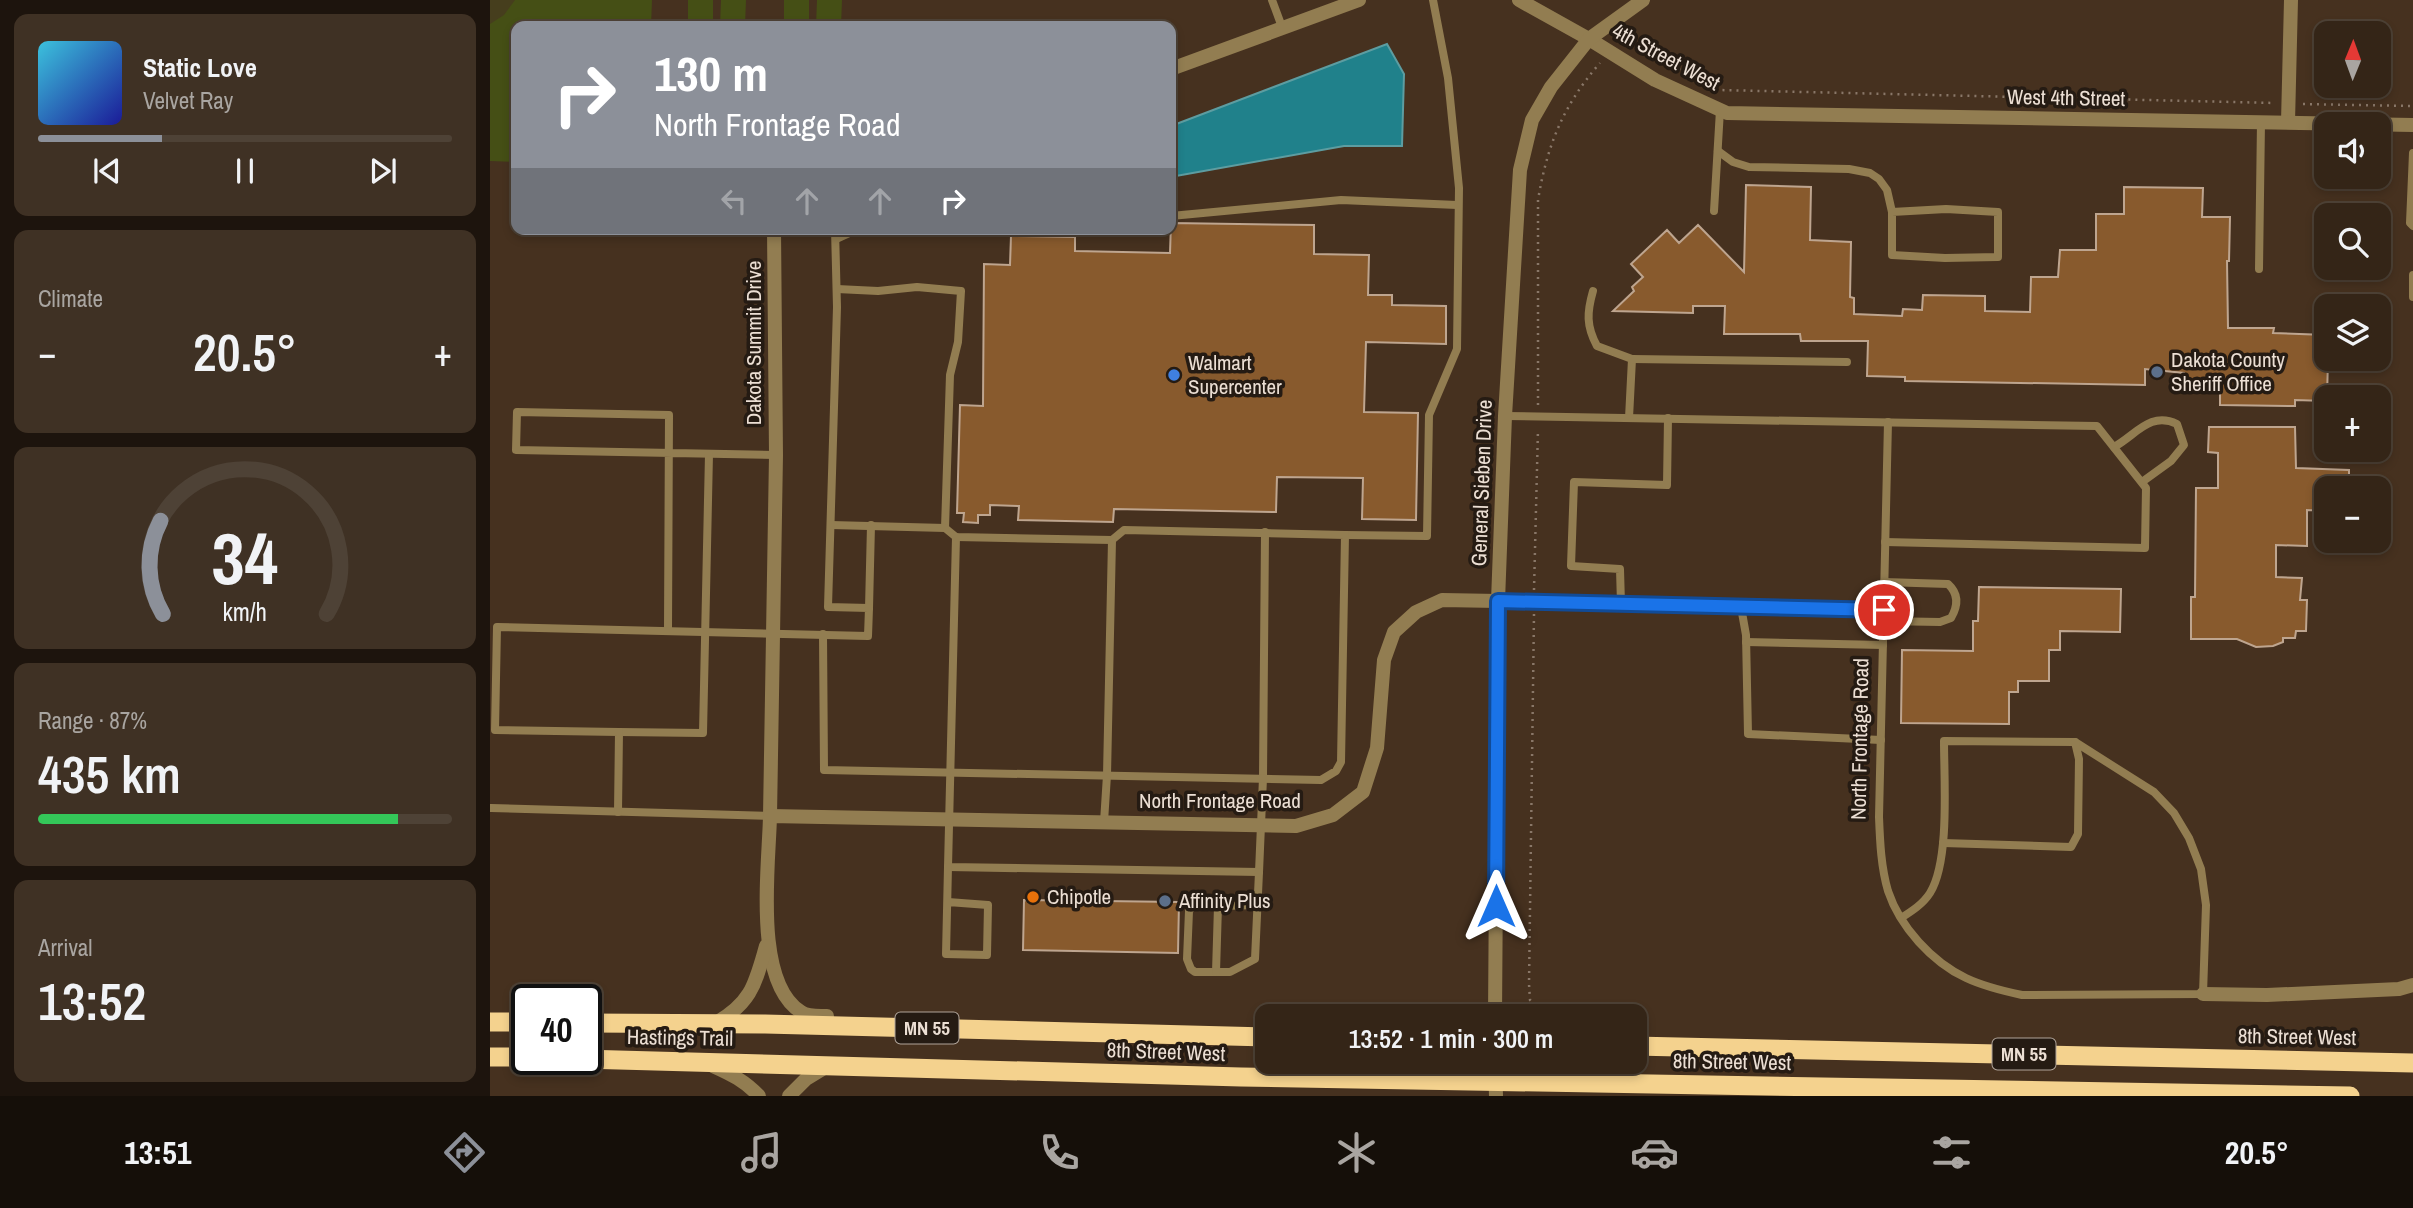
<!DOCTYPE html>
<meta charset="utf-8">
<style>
:root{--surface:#342517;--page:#3f3124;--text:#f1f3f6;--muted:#a9a5a1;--line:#4e4236;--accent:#8c9099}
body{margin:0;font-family:"Archivo Narrow",sans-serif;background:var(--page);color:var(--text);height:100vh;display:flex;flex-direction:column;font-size:26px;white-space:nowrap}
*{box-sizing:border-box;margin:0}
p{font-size:23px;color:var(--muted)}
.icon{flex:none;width:38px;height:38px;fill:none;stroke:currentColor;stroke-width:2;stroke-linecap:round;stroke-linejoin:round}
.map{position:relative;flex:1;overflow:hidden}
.details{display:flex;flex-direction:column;gap:14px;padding:14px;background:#1d140d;width:490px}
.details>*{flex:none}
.top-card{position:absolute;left:21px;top:21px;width:665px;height:214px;border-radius:14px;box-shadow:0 4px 10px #0003,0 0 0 2px var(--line);background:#8c9099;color:#fff;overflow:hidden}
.needle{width:46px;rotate:1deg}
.buttons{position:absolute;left:1824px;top:21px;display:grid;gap:14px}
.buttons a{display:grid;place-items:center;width:77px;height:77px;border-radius:14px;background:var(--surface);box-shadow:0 4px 10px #0003,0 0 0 2px var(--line);font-size:35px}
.speed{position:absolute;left:21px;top:984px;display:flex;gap:14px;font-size:35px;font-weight:700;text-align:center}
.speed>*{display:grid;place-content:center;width:91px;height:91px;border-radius:50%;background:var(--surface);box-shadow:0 4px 10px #0003,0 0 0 2px var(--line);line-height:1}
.speed .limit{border:4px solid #111;border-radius:10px;background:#fff;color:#111}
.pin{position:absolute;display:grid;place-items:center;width:60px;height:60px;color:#fff;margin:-30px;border:4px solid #fff;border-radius:50%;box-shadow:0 2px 7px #0007}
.me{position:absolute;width:77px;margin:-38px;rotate:0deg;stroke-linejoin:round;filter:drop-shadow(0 0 5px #0008)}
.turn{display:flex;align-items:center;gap:24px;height:147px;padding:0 28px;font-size:32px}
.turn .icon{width:91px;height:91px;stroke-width:2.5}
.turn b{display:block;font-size:49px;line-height:60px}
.lanes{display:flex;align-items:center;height:66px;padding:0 28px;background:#0003;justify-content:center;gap:35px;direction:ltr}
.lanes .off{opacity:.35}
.big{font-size:52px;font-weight:600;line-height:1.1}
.details .widget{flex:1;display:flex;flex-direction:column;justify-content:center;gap:10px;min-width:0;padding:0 24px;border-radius:14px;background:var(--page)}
.details .dial{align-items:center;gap:0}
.dial svg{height:182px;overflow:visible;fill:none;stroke:var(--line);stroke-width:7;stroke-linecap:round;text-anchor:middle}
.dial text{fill:var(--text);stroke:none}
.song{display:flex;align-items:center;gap:21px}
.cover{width:84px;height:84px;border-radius:10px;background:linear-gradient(135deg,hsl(190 70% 55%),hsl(240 70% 35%))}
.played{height:7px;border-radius:4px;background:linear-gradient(90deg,var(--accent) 30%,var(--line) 30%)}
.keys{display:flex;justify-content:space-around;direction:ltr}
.heat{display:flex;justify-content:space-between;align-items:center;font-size:38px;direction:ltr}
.charge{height:10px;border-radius:5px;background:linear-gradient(90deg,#34c759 87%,var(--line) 0)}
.trip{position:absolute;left:765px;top:1004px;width:392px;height:70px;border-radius:14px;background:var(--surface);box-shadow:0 4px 10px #0003,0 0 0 2px var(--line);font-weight:600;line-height:70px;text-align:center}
.menu{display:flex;height:112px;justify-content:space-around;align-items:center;background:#150f09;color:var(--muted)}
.menu .icon{width:49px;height:49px}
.menu .current{color:var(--accent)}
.menu b{font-size:32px;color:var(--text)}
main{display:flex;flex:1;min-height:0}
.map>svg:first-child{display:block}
.green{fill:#454f15}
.sand{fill:#463e1d}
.water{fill:#20818b;stroke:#5d9da1;stroke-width:2}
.building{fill:#885a2d;stroke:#bea58f;stroke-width:2}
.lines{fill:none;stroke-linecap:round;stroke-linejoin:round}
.path{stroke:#897768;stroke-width:2.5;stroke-dasharray:2 5;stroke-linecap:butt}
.service{stroke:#927d51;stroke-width:8}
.minor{stroke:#927d51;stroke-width:14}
.tertiary{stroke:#927d51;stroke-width:14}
.trunk{stroke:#f4d28e;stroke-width:19}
.route-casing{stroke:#114b97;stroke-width:18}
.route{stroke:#1a73e8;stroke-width:12}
.service-dot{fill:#5c6f8a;stroke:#251b13;stroke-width:2.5}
.shop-dot{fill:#3f7fe0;stroke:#251b13;stroke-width:2.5}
.food-dot{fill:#e8710a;stroke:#251b13;stroke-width:2.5}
.labels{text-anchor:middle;stroke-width:7;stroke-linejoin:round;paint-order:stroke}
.shield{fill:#251b13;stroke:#b0a49a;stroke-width:2}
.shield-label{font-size:19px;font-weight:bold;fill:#ecdfd4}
.street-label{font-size:21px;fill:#ecdfd4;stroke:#251b13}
.poi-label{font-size:21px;fill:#ecdfd4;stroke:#251b13;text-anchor:start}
</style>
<main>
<section class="details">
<div class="widget">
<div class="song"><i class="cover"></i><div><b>Static Love</b><p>Velvet Ray</p></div></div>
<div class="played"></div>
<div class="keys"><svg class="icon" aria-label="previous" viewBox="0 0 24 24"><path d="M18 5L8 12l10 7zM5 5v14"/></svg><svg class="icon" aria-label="pause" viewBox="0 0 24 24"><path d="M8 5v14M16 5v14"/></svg><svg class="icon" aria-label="next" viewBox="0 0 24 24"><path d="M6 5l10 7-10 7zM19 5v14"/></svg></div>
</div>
<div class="widget"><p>Climate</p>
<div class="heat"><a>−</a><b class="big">20.5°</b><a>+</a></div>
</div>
<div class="widget dial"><svg viewBox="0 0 100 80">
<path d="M14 69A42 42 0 1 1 86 69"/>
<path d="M14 69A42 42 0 0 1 13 28" stroke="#8c9099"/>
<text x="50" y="56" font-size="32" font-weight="700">34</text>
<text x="50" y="72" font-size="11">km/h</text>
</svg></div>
<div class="widget"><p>Range · 87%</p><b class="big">435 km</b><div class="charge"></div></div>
<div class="widget"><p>Arrival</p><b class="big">13:52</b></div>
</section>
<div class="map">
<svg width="1923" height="1096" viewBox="0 0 1923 1096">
<rect width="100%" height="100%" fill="#46311f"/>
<g class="green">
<polygon points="0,0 162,0 161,26 26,26 26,162 0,161"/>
<rect x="198" y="0" width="25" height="26"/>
<polygon points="231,0 256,0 255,26 230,26"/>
<rect x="294" y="0" width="25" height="26"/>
<polygon points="327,0 352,0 351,26 326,26"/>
</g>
<polygon class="sand" points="0,0 25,0 14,15 0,24"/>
<polygon class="water" points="897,44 914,74 912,146 854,146 686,176 681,175 681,126"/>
<g class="building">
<polygon points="1256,185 1321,187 1320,240 1361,242 1360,297 1364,298 1364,314 1412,316 1413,309 1432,310 1433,295 1495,296 1495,311 1540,312 1541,277 1568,277 1570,250 1606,250 1606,214 1634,214 1634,187 1713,188 1712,217 1740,217 1739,261 1737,261 1738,328 1784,328 1783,333 1836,335 1836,359 1838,359 1837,397 1836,401 1805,400 1805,406 1730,405 1730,390 1694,390 1694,373 1655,369 1655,385 1415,381 1415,377 1377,376 1378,341 1311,341 1310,334 1234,334 1235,306 1203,306 1203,313 1123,311 1144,291 1142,287 1153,277 1141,264 1177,230 1189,243 1208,225 1254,272"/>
<polygon points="681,223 824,225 824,254 879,255 878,295 902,295 902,305 956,306 956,344 876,342 874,412 928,413 926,520 872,519 873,478 787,477 786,512 624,509 623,522 528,520 529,506 500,505 500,515 488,515 488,523 473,522 474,513 467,513 470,405 493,406 494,264 520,265 521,236 585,237 585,251 680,253"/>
<polygon points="1719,427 1805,427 1806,468 1859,470 1859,488 1836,488 1836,511 1817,510 1817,546 1786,545 1786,577 1812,578 1810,600 1817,600 1816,631 1806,631 1805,638 1793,638 1793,642 1783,646 1766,647 1747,639 1701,639 1701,597 1705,597 1706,488 1728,488 1728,453 1718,452"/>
<polygon points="1489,587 1631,589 1630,632 1570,631 1570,650 1559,650 1559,681 1528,681 1528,692 1519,692 1519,724 1411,723 1412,650 1483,651 1483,621 1488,621"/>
<polygon points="534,900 689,902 688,953 533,950"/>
</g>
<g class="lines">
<g class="path">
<polyline points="1132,42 1141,44 1229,90 1785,103"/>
<polyline points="1813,104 1923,106"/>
<path d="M1048,405V200C1057,146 1073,105 1110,63"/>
<polyline points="1044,590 1048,429"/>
<polyline points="1044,614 1039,984 1040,1000 1047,1007"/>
</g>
<g class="service">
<polyline points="782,0 792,27"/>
<polyline points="1228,151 1243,162 1259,167 1359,169 1380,173 1389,179 1397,190 1402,212 1402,255 1455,258 1508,257 1508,212 1456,209 1402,212"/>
<polyline points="1923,153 1920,223 1923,226"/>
<polyline points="1224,211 1230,110"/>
<polyline points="681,216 851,200 967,205"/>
<polyline points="346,239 368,229"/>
<polyline points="1769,269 1771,122"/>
<polyline points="1923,275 1923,297"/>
<polyline points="347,289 388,291 427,287 471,291 468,342 460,375 455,528"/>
<path d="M1103,291C1097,312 1096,326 1107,346L1142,359L1139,418"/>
<polyline points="1142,359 1357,362"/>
<polyline points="1015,416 1607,426 1656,488 1655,548 1395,542"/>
<path d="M1398,422L1389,817C1390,842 1391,867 1398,891C1410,927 1442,962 1476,978C1493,986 1513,991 1532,995L1713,994L1716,905L1711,869L1699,838L1684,813L1664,792L1585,742L1454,741C1454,780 1460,861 1440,893C1433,904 1422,911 1411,918"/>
<path d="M1624,447C1646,435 1660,411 1687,424L1694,445L1681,461L1652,482"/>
<polyline points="855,535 937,536 939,415 967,349 969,188 958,78 943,0"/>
<polyline points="466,537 458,867 769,872 773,778 775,532"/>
<polyline points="1008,601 1393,610"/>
<polyline points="1131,604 1130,569 1081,566 1084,482 1177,485 1178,418"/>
<polyline points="1251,607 1256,635 1258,734 1391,740"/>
<polyline points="379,608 381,525"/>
<path d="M1393,621L1450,622L1461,618C1468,606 1469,594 1458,584L1394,582"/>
<path d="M178,630L179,415L27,412L26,450C113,452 200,454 286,455"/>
<polyline points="333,634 334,770 831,780 846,771 851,762 855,535 634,530 622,540 466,537 455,528 341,525"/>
<polyline points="1256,642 1393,645"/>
<polyline points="129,732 213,733 219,454"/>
<polyline points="1,808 280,816"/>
<polyline points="128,812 129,732 5,730 7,627 378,636 379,608 338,607 347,307 345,229"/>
<polyline points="614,822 617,775 622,540"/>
<polyline points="1453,843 1581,847 1588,834 1589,759 1585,742"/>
<polyline points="458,902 498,905 497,955 456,954 458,867"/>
<polyline points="767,905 702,907 699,911 697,959 701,969 705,972 740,972 765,959 769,872"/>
<polyline points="726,972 728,906"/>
</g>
<g class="minor">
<polyline points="1798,122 1801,0"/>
<polyline points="280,816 286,455 284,229"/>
<polyline points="1713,994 1777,995 1909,989 1923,985"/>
<path d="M337,1016C328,1016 318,1017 311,1012C263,982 279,866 280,816L806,826L843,815L873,792L887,748L894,660L904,632L926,612L952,600L1008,601"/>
<path d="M226,1023C262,1002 265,984 276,946"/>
<path d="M223,1066C241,1074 255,1081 269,1096"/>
<polyline points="299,1096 316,1079 339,1065"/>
</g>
<g class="tertiary">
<polyline points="1029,0 1099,39 1165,80 1237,113 1923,125"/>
<polyline points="681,69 869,0"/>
<polyline points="1005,1017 1008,601 1015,416 1030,170 1042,120 1061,87 1099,39 1153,0"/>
<polyline points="1005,1062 1006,1096"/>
</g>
<g class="trunk">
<polyline points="0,1022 37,1022"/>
<polyline points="96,1023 275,1024 777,1037"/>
<polyline points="1144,1046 1923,1063"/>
<polyline points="0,1057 37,1057"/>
<polyline points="92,1059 751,1077 1860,1096"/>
</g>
</g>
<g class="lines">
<defs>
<polyline id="route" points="1006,906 1008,601 1394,610"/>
</defs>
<use href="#route" class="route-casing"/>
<use href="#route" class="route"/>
</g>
<g class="service-dot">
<circle cx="1667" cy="372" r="7"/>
<circle cx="675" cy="901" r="7"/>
</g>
<circle class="shop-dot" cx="684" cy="375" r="7"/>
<circle class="food-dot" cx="543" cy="897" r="7"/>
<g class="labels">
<g class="shield">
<rect x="405.5" y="1012.5" width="63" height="31" rx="5"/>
<rect x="1502.5" y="1038.5" width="63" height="31" rx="5"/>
</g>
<g class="shield-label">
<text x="437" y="1035">MN 55</text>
<text x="1534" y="1061">MN 55</text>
</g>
<g class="street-label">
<text transform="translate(1176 57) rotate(28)" y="7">4th Street West</text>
<text transform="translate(1576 98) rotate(1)" y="7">West 4th Street</text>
<text transform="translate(264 343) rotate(-90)" y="7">Dakota Summit Drive</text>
<text transform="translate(992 483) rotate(-88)" y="7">General Sieben Drive</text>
<text transform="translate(1370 739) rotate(-89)" y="7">North Frontage Road</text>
<text x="730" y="808">North Frontage Road</text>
<text transform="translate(1807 1037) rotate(1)" y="7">8th Street West</text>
<text transform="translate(190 1038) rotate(1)" y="7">Hastings Trail</text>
<text transform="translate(676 1052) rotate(2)" y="7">8th Street West</text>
<text transform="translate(1242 1062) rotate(1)" y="7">8th Street West</text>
</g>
<g class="poi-label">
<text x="1681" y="367">Dakota County<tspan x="1681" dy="24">Sheriff Office</tspan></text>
<text x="698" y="370">Walmart<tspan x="698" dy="24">Supercenter</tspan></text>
<text x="557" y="904">Chipotle</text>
<text x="689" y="908">Affinity Plus</text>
</g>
</g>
</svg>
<div class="buttons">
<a><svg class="needle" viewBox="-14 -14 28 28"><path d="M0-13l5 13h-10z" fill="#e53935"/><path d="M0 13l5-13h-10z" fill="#a9a5a1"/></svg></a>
<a><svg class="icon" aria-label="sound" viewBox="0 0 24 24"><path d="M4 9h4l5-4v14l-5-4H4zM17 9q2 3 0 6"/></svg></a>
<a><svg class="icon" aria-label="search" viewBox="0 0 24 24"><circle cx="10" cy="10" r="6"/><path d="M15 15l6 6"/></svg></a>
<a><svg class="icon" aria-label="layers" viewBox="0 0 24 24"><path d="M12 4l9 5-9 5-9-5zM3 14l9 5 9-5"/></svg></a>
<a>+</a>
<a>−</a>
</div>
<div class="speed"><div class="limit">40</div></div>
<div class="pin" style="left:1394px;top:610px;background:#d93025"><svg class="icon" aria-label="arrive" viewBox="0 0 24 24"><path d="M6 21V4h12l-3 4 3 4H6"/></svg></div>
<svg class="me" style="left:1006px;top:906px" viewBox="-20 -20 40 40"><path d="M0-17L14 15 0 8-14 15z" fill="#1a73e8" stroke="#fff" stroke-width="4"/></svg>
<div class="trip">13:52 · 1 min · 300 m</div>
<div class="top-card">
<div class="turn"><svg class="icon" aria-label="right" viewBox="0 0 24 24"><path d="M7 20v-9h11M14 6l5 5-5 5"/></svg><div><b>130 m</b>North Frontage Road</div></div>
<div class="lanes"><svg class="icon off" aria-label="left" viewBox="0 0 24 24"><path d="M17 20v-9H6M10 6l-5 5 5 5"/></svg><svg class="icon off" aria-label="ahead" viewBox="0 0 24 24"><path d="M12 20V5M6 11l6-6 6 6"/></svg><svg class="icon off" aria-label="ahead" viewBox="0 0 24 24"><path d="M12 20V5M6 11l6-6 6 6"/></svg><svg class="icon" aria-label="right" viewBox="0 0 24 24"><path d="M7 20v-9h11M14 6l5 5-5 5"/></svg></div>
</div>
</div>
</main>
<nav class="menu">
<b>13:51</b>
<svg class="icon current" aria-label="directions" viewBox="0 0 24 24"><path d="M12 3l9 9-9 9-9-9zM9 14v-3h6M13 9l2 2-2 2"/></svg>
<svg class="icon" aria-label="music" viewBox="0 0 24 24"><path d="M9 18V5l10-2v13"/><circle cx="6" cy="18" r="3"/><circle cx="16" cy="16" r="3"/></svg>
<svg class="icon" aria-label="phone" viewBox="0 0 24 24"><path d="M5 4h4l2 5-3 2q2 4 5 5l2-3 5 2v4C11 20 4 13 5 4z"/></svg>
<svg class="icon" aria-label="climate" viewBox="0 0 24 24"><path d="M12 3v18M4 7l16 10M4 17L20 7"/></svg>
<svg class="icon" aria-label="car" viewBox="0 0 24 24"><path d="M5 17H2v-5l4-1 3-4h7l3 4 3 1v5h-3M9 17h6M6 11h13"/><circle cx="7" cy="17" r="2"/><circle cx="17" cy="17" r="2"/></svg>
<svg class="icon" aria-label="filters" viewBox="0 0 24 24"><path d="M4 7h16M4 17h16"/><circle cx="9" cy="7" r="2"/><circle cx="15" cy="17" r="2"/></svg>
<b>20.5°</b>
</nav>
